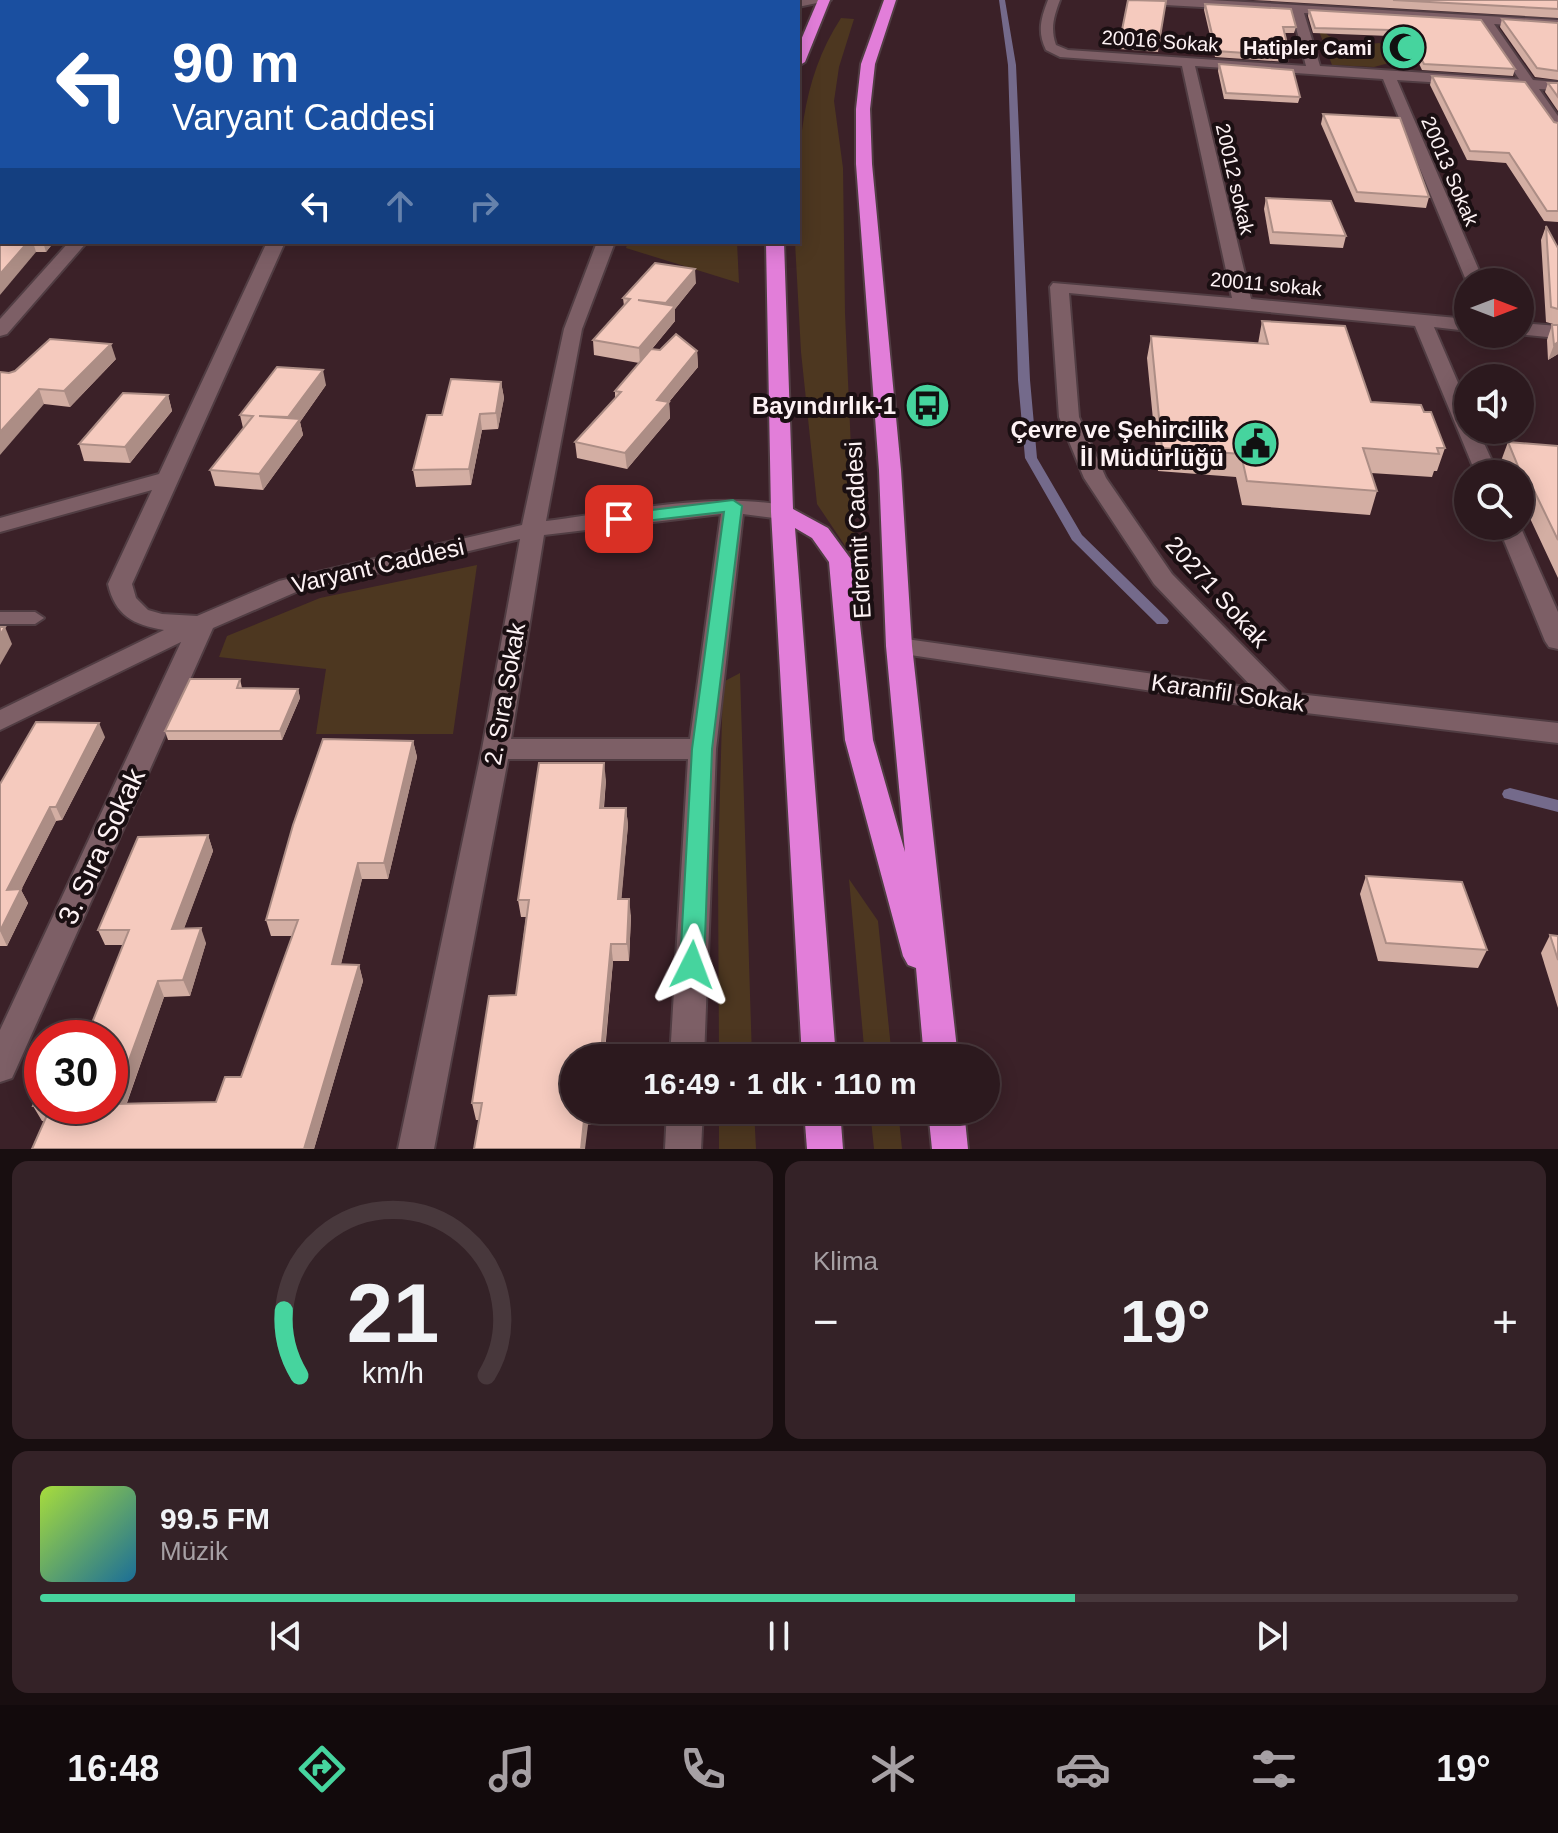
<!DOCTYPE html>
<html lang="tr">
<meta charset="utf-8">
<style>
:root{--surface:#2c191e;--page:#342227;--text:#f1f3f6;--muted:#a6a0a4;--line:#48383c;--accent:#46d49e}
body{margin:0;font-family:Helvetica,sans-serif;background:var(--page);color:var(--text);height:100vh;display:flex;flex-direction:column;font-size:30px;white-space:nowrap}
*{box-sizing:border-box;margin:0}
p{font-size:26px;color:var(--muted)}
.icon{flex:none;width:44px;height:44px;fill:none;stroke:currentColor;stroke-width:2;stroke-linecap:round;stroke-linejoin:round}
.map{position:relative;height:1149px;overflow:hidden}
.drawer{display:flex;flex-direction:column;gap:12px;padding:12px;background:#180e10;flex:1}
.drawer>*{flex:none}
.banner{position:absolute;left:0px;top:0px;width:800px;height:244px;box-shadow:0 4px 20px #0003,0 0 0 2px var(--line);background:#1a4fa0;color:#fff;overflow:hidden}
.needle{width:52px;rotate:90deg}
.fabs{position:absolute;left:1454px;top:268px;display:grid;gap:16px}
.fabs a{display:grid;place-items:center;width:80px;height:80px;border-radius:50%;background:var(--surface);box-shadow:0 4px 20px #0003,0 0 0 2px var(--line);font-size:40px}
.speed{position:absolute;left:24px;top:1020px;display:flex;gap:16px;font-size:40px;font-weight:700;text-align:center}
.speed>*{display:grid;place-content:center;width:104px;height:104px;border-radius:50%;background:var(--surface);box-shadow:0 4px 20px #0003,0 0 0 2px var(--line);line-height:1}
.speed .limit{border:12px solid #d22;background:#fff;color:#111}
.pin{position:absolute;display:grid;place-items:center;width:68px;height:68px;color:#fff;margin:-34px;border-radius:16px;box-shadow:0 4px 12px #0006}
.me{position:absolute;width:88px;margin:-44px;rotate:3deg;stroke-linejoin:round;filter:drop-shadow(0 0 6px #0008)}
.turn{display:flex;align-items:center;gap:28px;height:168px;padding:0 40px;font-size:36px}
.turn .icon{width:104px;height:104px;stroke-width:2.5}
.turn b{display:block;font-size:56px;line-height:68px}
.lanes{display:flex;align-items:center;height:76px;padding:0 40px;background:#0003;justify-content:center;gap:40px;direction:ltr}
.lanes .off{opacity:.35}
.big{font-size:60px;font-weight:600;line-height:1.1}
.drawer .tile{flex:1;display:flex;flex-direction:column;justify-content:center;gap:12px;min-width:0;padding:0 28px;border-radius:16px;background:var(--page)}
.drawer .dial{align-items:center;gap:0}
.dial svg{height:208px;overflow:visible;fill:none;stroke:var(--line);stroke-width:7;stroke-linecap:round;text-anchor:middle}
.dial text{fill:var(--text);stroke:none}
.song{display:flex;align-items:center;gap:24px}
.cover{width:96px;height:96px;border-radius:12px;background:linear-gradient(135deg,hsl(80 70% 55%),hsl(200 70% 35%))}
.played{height:8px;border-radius:4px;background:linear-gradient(90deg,var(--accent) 70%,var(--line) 70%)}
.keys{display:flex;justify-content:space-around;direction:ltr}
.heat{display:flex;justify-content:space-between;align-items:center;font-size:44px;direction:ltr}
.drawer .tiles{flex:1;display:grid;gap:12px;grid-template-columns:1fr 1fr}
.tile:last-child{grid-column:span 2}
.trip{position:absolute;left:560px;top:1044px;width:440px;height:80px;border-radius:40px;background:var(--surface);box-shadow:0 4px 20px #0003,0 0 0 2px var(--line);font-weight:600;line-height:80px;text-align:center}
.dock{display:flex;height:128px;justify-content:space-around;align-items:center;background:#120a0c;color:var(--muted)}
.dock .icon{width:56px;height:56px}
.dock .selected{color:var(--accent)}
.dock b{font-size:36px;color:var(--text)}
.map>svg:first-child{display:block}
.green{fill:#4d3720}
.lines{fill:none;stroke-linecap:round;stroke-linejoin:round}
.stream{fill:#746a8b;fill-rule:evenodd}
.lane-casing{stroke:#513d43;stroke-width:4}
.street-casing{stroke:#513d43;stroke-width:4}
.highway-casing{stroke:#513d43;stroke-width:4}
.lane{fill:#7d5f66;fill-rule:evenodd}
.street{fill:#7d5f66;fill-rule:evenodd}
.highway{fill:#e27ed9;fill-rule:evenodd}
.wall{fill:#d3aea3}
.shaded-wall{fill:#ac8d85}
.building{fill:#f5cabe;stroke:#ac8d85;stroke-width:2}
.route{fill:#46d49e;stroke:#2e8a67;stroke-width:2}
.labels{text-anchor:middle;stroke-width:8;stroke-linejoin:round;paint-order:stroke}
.far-street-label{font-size:20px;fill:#fdf2f4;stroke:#1a0f12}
.far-poi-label{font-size:20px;font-weight:bold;fill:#fdf2f4;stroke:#1a0f12;text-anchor:end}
.poi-label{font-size:24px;font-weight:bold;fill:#fdf2f4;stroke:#1a0f12;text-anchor:end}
.street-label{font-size:24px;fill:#fdf2f4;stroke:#1a0f12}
.near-street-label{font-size:28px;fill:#fdf2f4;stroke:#1a0f12}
</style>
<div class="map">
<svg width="1558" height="1149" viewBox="0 0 1558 1149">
<rect width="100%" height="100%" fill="#3b2128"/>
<g class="green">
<polygon points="390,0 740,0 387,2"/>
<path d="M841,18L854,19L839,67L834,101L843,168L845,313L856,562L817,504L801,352L795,242H798C798,163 796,87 841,18Z"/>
<polygon points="1317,26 1329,36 1354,46 1379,43 1415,56 1374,67 1332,65"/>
<polygon points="628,242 737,242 739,283 626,248"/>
<polygon points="477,565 453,734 316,734 326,669 219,657 227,636 320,598"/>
<polygon points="740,673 752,1058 719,1058 718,865 723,682"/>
<polygon points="849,879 878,921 892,1058 865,1058"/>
<polygon points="719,1110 754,1110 756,1149 719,1149"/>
<polygon points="870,1110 898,1110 902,1149 874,1149"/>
</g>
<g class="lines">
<g class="stream">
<polygon points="999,0 1005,0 1016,65 1030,380 1037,458 1082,535 1167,618 1169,621 1167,624 1157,624 1072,540 1025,458 1018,380 1008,65"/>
<polygon points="1510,788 1558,800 1558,812 1504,798 1502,794 1504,790"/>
</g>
<defs>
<polygon id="lane" points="0,612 35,612 44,618 35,624 0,624"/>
<g id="street">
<polygon points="15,0 28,0 29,2 16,2"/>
<polygon points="287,0 303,0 304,2 288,2"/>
<polygon points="346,0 363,0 345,2"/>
<polygon points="796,0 831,0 798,7 798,2 793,2"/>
<path d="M1048,0H1060C1054,16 1050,28 1056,45L1068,50L1306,66L1292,12L1148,4L1142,0H1210L1558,20V28L1494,24L1533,80L1558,82V90L1539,89L1558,116V131L1553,130L1524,88L1397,80L1484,282H1468V285L1383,79L1195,66L1251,299L1468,319V331L1434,327L1468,406V430H1478L1498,474H1476L1415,326L1069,293L1079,417L1106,478L1172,574L1289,693L1558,723V743L1281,710L890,652L886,646L890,640L899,638L1253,688L1154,584L1084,478L1059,417L1050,287L1053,283L1232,298L1182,66L1060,57L1046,50C1037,32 1041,18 1048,0ZM1304,13L1481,23L1519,79L1320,66Z"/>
<polygon points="69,242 87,242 7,334 0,336 0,319"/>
<path d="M267,242H285L132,584L136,598L148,610L162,614L197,616L279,581L522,525L564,329L597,242H615L582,329L546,521C618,512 721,490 790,507L793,512L790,517L782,519L743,514L716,749L704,1058H670L688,759H508L434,1149H398L482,749L520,539L296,592L213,628L17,1067L12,1078L0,1082V1030L181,642L0,730V710L164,630C133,625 115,615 108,584L152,490L0,532V518L159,474ZM721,514L690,739H511L544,535Z"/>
<polygon points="1520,323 1558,326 1558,338 1517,334 1520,334"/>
<polygon points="1498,526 1520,526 1558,612 1558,649 1549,647 1545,641"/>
<polygon points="667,1110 703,1110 701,1149 665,1149"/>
</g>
<g id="highway">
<polygon points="818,0 830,0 805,62 798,66 798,47"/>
<polygon points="884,0 896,0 875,64 870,109 872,164 901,470 912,646 958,1058 924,1058 916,968 908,965 903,956 845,740 829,562 812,538 795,528 836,1058 802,1058 771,512 766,242 784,242 793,509 828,528 853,562 873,740 905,852 886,646 879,470 856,164 856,109 861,64"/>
<polygon points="804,1110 840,1110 843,1149 807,1149"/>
<polygon points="928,1110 964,1110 968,1149 932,1149"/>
</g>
</defs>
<use href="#lane" class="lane-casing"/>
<use href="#street" class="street-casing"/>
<use href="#highway" class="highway-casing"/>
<use href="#lane" class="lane"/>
<use href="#street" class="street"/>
<use href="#highway" class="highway"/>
</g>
<g class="wall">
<polygon points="70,0 243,0 247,2 74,2"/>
<polygon points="1128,0 1166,1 1158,52 1119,49"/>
<polygon points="1253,0 1558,0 1558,18"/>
<polygon points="1205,4 1296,27 1294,33 1284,33 1290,56 1288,62 1215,57 1204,10"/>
<polygon points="1309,10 1481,20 1515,69 1513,76 1422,70 1413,51 1396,45 1389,36 1313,33 1308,16"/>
<polygon points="1502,19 1558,23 1558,80 1535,77 1500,27"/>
<polygon points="1219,64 1300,97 1298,103 1224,99 1218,71"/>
<polygon points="1432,76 1558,123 1558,222 1544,221 1506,163 1467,160 1430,85"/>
<polygon points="1548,83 1558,83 1558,111 1545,92"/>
<polygon points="1323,114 1429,197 1426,208 1355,202 1321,124"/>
<polygon points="1266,198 1346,236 1343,248 1270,244 1264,209"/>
<polygon points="1546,226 1558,248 1558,354 1548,360 1547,340 1552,325 1557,325 1546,322 1541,240"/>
<polygon points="2,242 54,242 46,252 36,252"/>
<polygon points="696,283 675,309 675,321 652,349 660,350 697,351 698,367 669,402 670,418 627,469 577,458 575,442 615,399 615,391 639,363 594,355 593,340 624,306 623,298"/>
<polygon points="1262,321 1371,402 1424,412 1445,448 1437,471 1434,471 1432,477 1371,473 1377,491 1370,515 1242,505 1236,477 1158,471 1147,358 1151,336 1258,344"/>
<polygon points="116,359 70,407 44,404 9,373"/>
<polygon points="501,382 504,398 498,429 482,430 471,485 416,487 413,470 442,415"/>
<polygon points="326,385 300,422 303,435 263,490 215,486 210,470 243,428 240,415"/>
<polygon points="168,395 172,411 130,463 84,461 79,444"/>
<polygon points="1508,442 1558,446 1558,578 1520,497 1520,474 1506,474 1501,461"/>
<polygon points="240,679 242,688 298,689 300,698 282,740 168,740 165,731"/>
<polygon points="105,737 62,820 56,821 21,890 28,903 7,946 0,946 0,784"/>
<polygon points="413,741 417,757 388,879 362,879 341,964 359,965 363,981 314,1149 42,1121 33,1106 110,1106 123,945 105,945 98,930 208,835 213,851 184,928 206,943 190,996 164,997 127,1103 216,1102 241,1077 292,936 271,936 266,920"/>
<polygon points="606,780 604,808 626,808 628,825 621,899 631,916 629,961 613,961 605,1052 607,1052 607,1058 574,1058 574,1110 604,1110 603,1125 476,1120 472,1103 516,995 526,917 521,917 518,900"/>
<polygon points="1366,876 1487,950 1478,968 1378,961 1360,894"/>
<polygon points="1550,935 1558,936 1558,1008 1541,953"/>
</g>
<g class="shaded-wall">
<polygon points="28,242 33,242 36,252 0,295 0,274"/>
<polygon points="43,242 54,242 46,252"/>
<polygon points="695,269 696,283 675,309 675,321 640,363 639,348 667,316 666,303"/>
<polygon points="1558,342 1558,354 1548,360 1554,345"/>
<polygon points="111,344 116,359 70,407 64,391"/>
<polygon points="697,351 698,367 666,405 669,402 670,418 627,469 625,453 657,400"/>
<polygon points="323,370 326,385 300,422 303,435 263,490 259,474 291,430 288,417"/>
<polygon points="501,382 504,398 498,429 496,413"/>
<polygon points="39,389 44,404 0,455 0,432"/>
<polygon points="168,395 172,411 130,463 125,447"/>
<polygon points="480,414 482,430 471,485 469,469"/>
<polygon points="5,627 12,644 0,665 0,635"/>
<polygon points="298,689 300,698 282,740 280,731"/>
<polygon points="99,723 105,737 62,820 56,807"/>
<polygon points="413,741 417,757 388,879 384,863"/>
<polygon points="604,763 606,780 602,825 600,808"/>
<polygon points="50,807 56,821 21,890 28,903 7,946 0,931 7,890"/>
<polygon points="626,808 628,825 620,916 618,899"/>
<polygon points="208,835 213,851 178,945 172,929"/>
<polygon points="358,863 362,879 337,980 332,964"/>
<polygon points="629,899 631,916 629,961 627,944"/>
<polygon points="201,928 206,943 190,996 183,980"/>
<polygon points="611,944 613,961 604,1058 601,1052"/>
<polygon points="359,965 363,981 314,1149 304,1149"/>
<polygon points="158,981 164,997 121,1119 113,1104"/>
<polygon points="586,1110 588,1125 585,1149 581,1149"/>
<polygon points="601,1110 604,1110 603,1125"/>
</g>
<g class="building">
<polygon points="85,0 243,0 247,2 88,2"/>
<polygon points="1128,0 1166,1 1159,43 1120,40"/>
<polygon points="1393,0 1558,0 1558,9"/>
<polygon points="1205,4 1291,9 1296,27 1283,27 1290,56 1216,51"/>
<polygon points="1309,10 1481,20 1515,69 1424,64 1414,45 1398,39 1390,30 1315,28"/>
<polygon points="1502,19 1558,23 1558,71 1537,68"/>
<polygon points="1219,64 1293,70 1300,97 1226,93"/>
<polygon points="1432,76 1525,82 1554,122 1558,123 1558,211 1547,211 1509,153 1470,151"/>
<polygon points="1548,83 1558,83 1558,97"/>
<polygon points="1323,114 1400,118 1429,197 1357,192"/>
<polygon points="1266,198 1331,201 1346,236 1273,232"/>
<polygon points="1546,226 1558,248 1558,309 1551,307"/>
<polygon points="0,238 2,238 2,242 28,242 0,274"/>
<polygon points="655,263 695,269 666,303 638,300 675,306 639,348 593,340 630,299 623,298"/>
<polygon points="1262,321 1345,326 1371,402 1421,405 1424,412 1431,412 1445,448 1437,448 1439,454 1363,448 1377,491 1247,481 1241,454 1162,448 1151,336 1268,344"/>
<polygon points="1552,325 1558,325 1558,342 1554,345"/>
<polygon points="676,334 697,351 657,400 669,402 625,453 575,442 621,392 615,391 651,349 660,350"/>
<polygon points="50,339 111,344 64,391 39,389 0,432 0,372 9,373 15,371"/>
<polygon points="277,367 323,370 288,417 259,416 300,419 259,474 210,470 253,416 240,415"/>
<polygon points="451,379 501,382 496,413 480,414 469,469 413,470 427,415 442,415"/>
<polygon points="123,393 168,395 125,447 79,444"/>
<polygon points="1508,442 1558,446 1558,540 1527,476 1522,476"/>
<polygon points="0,627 5,627 0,635"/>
<polygon points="190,679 240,679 237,688 298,689 280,731 165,731"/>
<polygon points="36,722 99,723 56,807 50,807 7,890 21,889 0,931 0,784"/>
<polygon points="323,739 413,741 384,863 358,863 332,964 359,965 304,1149 32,1149 51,1106 110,1106 110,1038 86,1038 129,930 98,930 138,837 208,835 172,929 201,928 183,980 158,981 113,1104 216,1102 225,1077 241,1077 298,920 266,920 293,825"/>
<polygon points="539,763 604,763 600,808 626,808 618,899 629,899 627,944 611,944 601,1052 607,1052 606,1058 574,1058 574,1110 585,1110 581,1149 474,1149 482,1103 472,1103 489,996 516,995 529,900 518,900"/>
<polygon points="1366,876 1462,882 1487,950 1386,943"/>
<polygon points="1550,935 1558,936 1558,960"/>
<polygon points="42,1084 42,1106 33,1106"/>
</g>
<polygon class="route" points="733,500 742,506 712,749 704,965 700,973 692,975 683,973 680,965 692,749 724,512 619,524 610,519 619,514"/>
<defs>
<symbol id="mosque-disc" viewBox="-11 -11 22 22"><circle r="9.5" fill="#46d49e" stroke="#1a0f12"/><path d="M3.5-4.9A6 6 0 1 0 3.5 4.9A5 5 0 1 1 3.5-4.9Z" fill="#111"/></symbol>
<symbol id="bus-disc" viewBox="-11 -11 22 22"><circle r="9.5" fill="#46d49e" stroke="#1a0f12"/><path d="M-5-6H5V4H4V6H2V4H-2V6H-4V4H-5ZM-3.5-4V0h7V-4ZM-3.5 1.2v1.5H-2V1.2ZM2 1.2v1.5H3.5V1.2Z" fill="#111"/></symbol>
<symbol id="civic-disc" viewBox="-11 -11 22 22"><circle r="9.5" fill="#46d49e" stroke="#1a0f12"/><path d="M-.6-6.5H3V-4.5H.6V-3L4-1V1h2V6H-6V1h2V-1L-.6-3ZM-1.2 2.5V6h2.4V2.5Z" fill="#111"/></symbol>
</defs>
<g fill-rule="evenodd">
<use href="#mosque-disc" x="1378" y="22" width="51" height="51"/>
<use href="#bus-disc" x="902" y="380" width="51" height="51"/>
<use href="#civic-disc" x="1230" y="418" width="51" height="51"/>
</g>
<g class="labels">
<g class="far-street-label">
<text transform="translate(1160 41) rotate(4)" y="7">20016 Sokak</text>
<text transform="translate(1450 171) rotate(67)" y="7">20013 Sokak</text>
<text transform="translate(1235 179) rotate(77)" y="7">20012 sokak</text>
<text transform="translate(1266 284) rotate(5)" y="7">20011 sokak</text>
</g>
<g class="far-poi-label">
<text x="1372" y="55">Hatipler Cami</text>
</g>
<g class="poi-label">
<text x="896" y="414">Bayındırlık-1</text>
<text x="1224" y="438">Çevre ve Şehircilik<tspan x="1224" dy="28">İl Müdürlüğü</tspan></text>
</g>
<g class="street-label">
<text transform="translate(858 530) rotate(-93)" y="8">Edremit Caddesi</text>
<text transform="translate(378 566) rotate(-13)" y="8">Varyant Caddesi</text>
<text transform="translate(1217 592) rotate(48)" y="8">20271 Sokak</text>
<text transform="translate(1228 693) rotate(8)" y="8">Karanfil Sokak</text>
<text transform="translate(505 694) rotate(-80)" y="8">2. Sıra Sokak</text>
</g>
<g class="near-street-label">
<text transform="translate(101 846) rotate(-65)" y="10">3. Sıra Sokak</text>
</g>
</g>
</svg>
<div class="fabs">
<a><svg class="needle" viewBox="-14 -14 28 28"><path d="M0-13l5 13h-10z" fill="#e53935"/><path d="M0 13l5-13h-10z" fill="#a6a0a4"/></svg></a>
<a><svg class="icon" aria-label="sound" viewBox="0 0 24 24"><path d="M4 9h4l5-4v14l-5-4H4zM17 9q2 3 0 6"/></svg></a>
<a><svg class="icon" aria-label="search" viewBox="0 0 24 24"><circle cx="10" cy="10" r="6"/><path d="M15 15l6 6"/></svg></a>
</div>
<div class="speed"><div class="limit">30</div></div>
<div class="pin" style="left:619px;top:519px;background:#d93025"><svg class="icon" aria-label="arrive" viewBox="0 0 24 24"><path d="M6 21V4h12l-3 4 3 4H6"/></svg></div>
<svg class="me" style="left:692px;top:965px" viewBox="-20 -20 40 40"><path d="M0-17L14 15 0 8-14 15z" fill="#46d49e" stroke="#fff" stroke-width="4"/></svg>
<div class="trip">16:49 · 1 dk · 110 m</div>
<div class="banner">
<div class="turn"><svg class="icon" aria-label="left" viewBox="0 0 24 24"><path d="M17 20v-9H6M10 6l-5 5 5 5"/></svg><div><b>90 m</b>Varyant Caddesi</div></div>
<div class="lanes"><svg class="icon" aria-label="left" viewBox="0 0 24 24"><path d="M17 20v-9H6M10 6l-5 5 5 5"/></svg><svg class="icon off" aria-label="ahead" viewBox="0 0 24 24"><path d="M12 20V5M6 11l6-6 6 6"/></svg><svg class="icon off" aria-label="right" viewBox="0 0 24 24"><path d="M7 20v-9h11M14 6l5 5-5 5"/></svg></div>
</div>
</div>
<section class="drawer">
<div class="tiles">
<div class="tile dial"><svg viewBox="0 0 100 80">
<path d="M14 69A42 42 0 1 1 86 69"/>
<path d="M14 69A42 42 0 0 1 8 44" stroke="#46d49e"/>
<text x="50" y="56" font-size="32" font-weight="700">21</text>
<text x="50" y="72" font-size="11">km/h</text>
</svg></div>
<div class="tile"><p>Klima</p>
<div class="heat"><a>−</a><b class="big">19°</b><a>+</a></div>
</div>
<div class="tile">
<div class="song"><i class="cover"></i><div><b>99.5 FM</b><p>Müzik</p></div></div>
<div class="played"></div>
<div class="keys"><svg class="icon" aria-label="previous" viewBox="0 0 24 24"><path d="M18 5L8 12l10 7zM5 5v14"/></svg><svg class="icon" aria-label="pause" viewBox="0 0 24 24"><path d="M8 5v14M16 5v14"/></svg><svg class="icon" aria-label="next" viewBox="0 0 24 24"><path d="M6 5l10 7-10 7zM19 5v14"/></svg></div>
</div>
</div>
</section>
<nav class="dock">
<b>16:48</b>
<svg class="icon selected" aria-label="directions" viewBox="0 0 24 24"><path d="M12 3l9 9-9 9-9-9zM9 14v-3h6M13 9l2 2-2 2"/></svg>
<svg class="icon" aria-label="music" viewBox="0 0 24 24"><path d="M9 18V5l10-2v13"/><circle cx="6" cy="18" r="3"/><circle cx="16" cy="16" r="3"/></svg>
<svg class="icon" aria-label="phone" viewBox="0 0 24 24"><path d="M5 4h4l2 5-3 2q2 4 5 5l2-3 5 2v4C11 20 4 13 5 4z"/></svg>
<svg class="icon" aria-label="climate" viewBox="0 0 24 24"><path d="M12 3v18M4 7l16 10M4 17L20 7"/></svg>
<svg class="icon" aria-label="car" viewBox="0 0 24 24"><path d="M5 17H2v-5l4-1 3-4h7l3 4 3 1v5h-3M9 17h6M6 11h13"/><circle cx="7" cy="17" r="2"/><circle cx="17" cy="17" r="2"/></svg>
<svg class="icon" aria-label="filters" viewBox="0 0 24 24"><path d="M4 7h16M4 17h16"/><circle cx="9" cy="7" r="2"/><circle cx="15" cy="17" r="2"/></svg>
<b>19°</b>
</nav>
